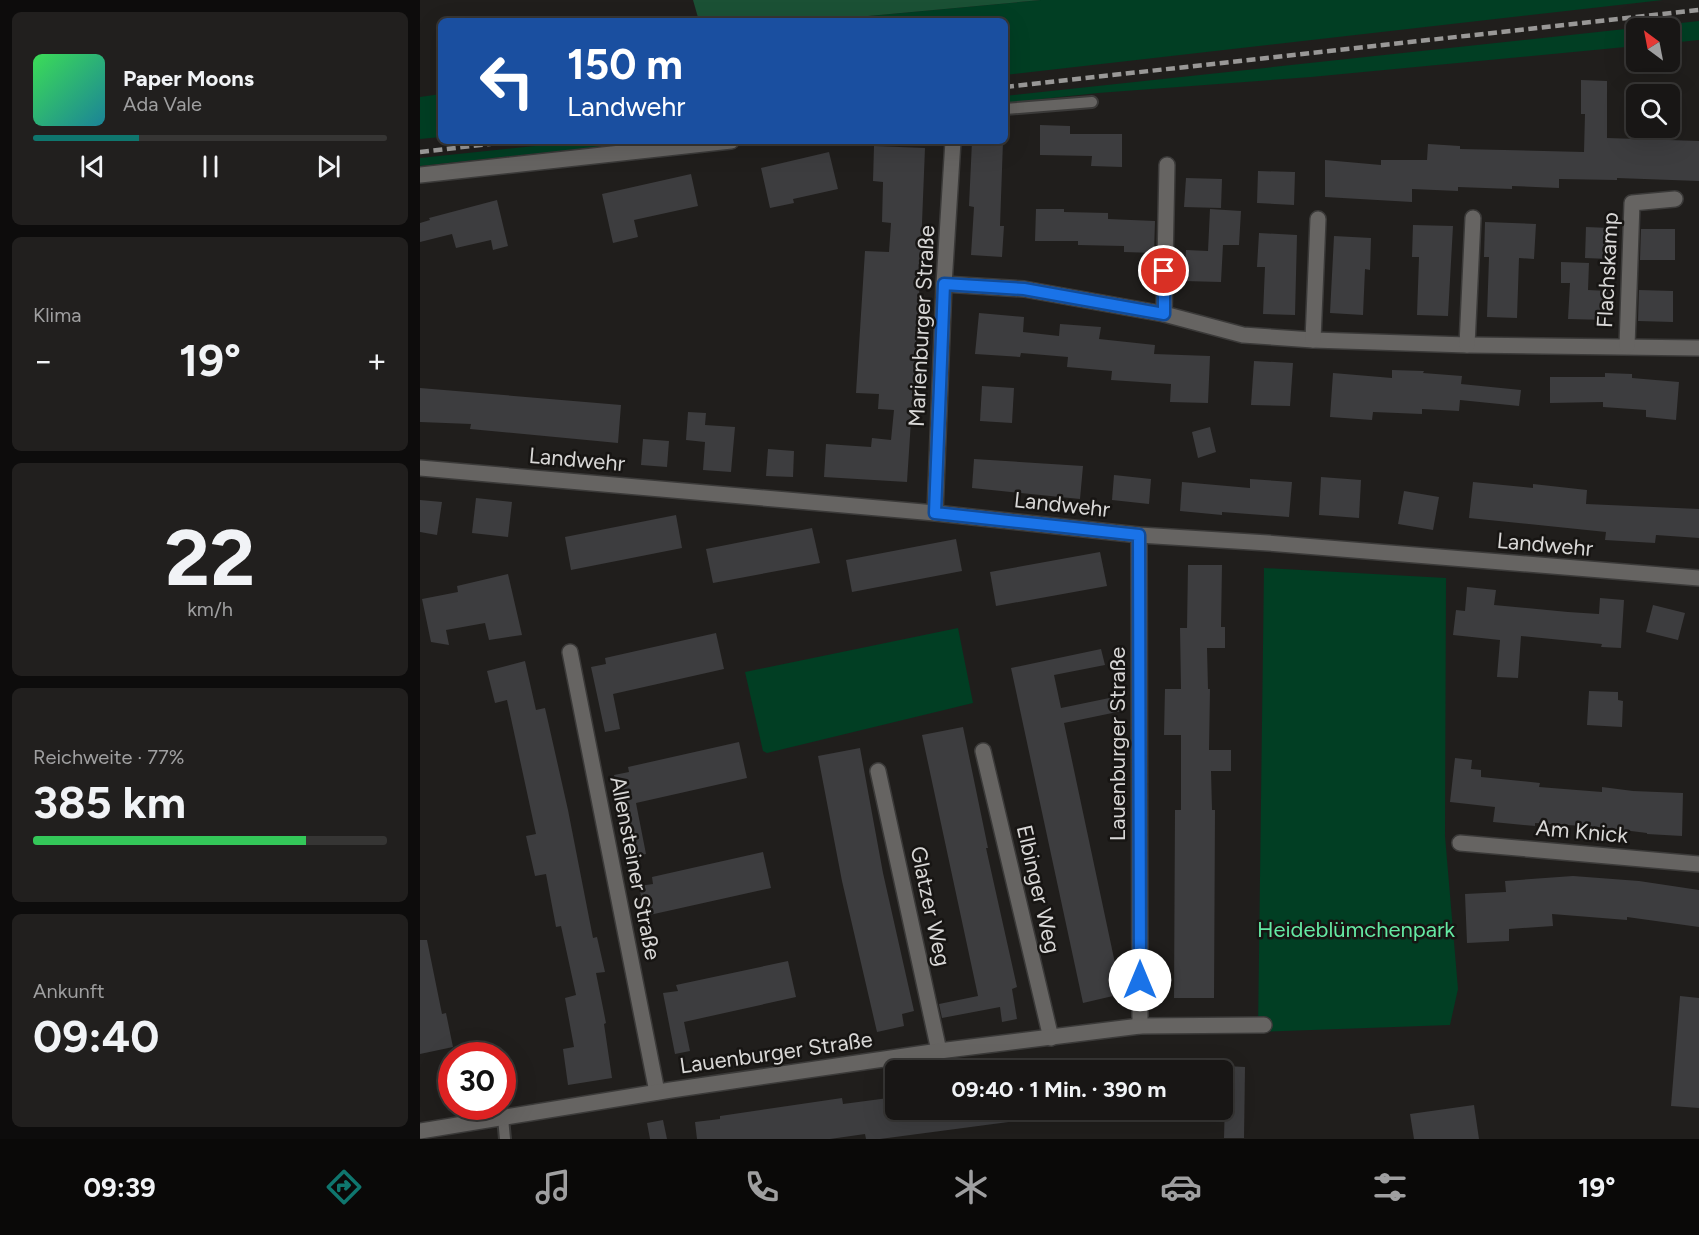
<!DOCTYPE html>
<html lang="de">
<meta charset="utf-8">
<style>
:root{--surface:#181615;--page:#211f1e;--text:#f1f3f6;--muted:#9f9fa0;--line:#363534;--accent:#0f766e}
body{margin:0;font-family:Figtree,sans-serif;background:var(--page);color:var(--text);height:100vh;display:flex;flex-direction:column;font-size:22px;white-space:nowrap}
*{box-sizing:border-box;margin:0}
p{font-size:20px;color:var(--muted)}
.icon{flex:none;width:33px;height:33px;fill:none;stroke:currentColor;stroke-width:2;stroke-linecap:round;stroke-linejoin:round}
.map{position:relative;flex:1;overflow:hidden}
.sheet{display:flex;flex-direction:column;gap:12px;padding:12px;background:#0d0c0c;width:420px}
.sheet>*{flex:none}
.banner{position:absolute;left:18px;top:18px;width:570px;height:126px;border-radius:9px;box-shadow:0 6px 24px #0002,0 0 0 2px var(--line);background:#1a4fa0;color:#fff;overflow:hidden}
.needle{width:39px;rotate:328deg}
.fabs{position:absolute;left:1206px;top:18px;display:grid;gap:12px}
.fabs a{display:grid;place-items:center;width:54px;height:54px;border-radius:9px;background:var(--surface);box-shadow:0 6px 24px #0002,0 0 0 2px var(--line);font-size:30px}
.speed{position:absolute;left:18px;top:1042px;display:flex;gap:12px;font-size:30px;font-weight:700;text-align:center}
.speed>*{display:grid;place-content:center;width:78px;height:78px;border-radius:50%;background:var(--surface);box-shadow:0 6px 24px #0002,0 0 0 2px var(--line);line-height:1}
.speed .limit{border:9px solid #d22;background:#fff;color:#111}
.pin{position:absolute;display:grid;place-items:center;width:51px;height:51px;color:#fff;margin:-26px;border:3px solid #fff;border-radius:50%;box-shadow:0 2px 6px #0007}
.me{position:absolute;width:66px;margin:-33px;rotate:0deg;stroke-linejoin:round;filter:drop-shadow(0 0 4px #0008)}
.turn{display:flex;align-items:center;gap:21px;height:126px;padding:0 30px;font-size:27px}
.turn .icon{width:78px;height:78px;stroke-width:2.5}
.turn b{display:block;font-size:42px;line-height:51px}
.big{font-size:45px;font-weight:700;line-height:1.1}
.sheet .widget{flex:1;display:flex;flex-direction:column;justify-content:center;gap:9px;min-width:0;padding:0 21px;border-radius:9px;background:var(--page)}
.sheet .dial{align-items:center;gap:0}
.dial b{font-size:78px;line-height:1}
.song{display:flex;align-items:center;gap:18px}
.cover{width:72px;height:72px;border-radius:9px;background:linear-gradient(135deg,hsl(130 70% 55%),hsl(190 70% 35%))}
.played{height:6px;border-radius:3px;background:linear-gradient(90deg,var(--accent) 30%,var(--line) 30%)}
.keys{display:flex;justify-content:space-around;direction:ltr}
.heat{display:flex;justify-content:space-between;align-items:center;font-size:33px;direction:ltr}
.charge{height:9px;border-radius:4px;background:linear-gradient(90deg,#34c759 77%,var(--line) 0)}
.trip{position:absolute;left:465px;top:1060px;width:348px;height:60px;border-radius:9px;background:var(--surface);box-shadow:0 6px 24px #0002,0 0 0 2px var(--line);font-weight:700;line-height:60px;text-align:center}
.tab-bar{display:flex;height:96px;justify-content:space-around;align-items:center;background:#0a0908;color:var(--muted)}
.tab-bar .icon{width:42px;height:42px}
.tab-bar .selected{color:var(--accent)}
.tab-bar b{font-size:27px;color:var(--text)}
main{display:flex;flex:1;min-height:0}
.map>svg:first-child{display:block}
.green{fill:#013e23}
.forest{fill:#1b5135}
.building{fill:#3d3d3f}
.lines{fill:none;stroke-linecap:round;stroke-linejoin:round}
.lane-casing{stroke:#3b3a39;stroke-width:14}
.street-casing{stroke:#3b3a39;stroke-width:18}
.lane{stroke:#666462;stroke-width:10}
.street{stroke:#666462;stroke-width:15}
.rail{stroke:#999897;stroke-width:4.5;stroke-dasharray:9 4.5;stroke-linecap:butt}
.route-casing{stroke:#114b97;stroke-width:15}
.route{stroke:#1a73e8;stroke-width:10}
.labels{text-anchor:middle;stroke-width:5;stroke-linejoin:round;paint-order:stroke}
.street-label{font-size:22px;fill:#d8d7d6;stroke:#171513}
.park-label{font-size:22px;fill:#64e9a3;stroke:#171513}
</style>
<main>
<section class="sheet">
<div class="widget">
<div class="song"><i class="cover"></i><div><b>Paper Moons</b><p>Ada Vale</p></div></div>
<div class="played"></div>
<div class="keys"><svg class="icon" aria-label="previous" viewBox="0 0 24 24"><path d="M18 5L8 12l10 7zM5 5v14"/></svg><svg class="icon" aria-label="pause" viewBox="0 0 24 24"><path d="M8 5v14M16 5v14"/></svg><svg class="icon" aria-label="next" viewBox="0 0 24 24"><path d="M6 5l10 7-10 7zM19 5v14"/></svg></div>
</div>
<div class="widget"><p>Klima</p>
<div class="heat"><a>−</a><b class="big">19°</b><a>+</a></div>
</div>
<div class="widget dial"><b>22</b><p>km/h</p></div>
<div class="widget"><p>Reichweite · 77%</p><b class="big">385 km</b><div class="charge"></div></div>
<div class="widget"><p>Ankunft</p><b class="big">09:40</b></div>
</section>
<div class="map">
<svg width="1279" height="1139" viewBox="0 0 1279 1139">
<rect width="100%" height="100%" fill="#201e1c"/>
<g class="green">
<polygon points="621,0 1243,0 585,75 585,21 394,21"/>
<polygon points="1279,21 1279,40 1250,43 1250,28 1216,28 1216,46 891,77 678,93 585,103 585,96"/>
<polygon points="21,94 21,137 0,139 0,97"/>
<polygon points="163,141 231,141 0,166 0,158"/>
<polygon points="844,568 1026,578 1025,836 1038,989 1030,1025 838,1032"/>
<polygon points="538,628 553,703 347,753 343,751 325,672"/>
</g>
<polygon class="forest" points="273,0 621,0 394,21 279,21"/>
<g class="building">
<polygon points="1161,80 1187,81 1187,138 1279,141 1279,181 1197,178 1197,180 1139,179 1139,188 1092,186 1092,189 1038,187 1038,191 992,189 992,202 905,197 905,160 961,165 961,160 1007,160 1008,144 1040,146 1040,149 1164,152 1165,114 1161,114"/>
<polygon points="620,125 650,126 650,134 702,134 702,167 671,166 672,156 620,155"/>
<polygon points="552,141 583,141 580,226 584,226 582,257 551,255 554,207 549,206"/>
<polygon points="454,146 505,148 499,298 487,482 404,477 406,444 451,447 452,438 471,440 474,410 458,409 459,394 436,393 445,251 469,252 471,223 462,222 463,182 453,181"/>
<polygon points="409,152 418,189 373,199 374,203 350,208 341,168"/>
<polygon points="838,171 875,172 874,205 837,203"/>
<polygon points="271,174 278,206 214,220 218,237 193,243 182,194"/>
<polygon points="766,178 802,179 801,208 764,207"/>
<polygon points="77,200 88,246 73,250 71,240 36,248 32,234 0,242 0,223 10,220 9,218"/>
<polygon points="616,209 644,209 644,212 688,213 688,219 735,221 734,253 704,252 704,246 658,245 658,241 615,241"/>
<polygon points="790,209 821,211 819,245 803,245 801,282 764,281 766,250 788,251"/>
<polygon points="1065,222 1116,224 1114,259 1099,258 1097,318 1067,317 1069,257 1064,257"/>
<polygon points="993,225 1033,226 1028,316 997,315 999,257 992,257"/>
<polygon points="1166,227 1190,228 1189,259 1165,258"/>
<polygon points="1221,229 1255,229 1255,260 1220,260"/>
<polygon points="839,233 877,235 875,315 843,314 845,267 837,267"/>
<polygon points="914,236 951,238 950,270 945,269 943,315 910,313"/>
<polygon points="1141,262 1169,263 1168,290 1188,291 1187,320 1148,319 1150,283 1141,283"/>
<polygon points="1219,290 1253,291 1253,322 1218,321"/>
<polygon points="559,313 604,317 603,332 639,336 640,324 681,327 679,339 735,345 734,354 790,356 788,403 750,402 751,384 691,380 692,371 647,367 648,357 601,353 600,357 555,354"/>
<polygon points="834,361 873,363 870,406 831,405"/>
<polygon points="972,370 1004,371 1003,373 1042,376 1041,384 1101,390 1099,406 1040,400 1039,411 1002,409 1002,414 953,412 952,420 910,417 913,373 972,378"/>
<polygon points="1185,373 1212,374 1212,378 1259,382 1256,420 1226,417 1226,410 1183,407 1183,402 1130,403 1130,377 1185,377"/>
<polygon points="562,386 594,388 592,423 560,421"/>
<polygon points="0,388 201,405 198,443 50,429 51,424 0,422"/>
<polygon points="268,412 286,413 285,425 315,427 311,472 283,470 285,442 266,440"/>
<polygon points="790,427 796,452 778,458 772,432"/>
<polygon points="223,439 249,441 247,467 221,465"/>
<polygon points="348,449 374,451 373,477 346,476"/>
<polygon points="554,459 663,466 660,499 552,488"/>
<polygon points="694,475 731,479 729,504 692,500"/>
<polygon points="901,477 941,480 939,518 899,515"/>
<polygon points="830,479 872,482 869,517 802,512 802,515 760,511 762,482 830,488"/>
<polygon points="1053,482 1113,488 1113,484 1167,490 1166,504 1279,509 1279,538 1236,535 1235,543 1185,540 1186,532 1049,518"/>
<polygon points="984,491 1019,497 1013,530 978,524"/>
<polygon points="56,498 92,502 88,537 52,533"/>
<polygon points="0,500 22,502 17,535 0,532"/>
<polygon points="256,515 262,548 151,570 145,537"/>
<polygon points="392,528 400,563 293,583 286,549"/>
<polygon points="536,539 542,571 432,592 426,560"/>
<polygon points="680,552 687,586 576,606 570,572"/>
<polygon points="768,565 802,565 801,627 805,627 805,648 787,648 788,689 790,689 789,750 811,750 811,771 791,771 792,810 795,810 794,998 754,998 755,810 761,810 761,735 744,735 745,689 761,689 760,628 767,628"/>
<polygon points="88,574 102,635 69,640 65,623 26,630 29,645 11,642 2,599 38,592 37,586"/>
<polygon points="1047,587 1076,590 1074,605 1148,612 1179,614 1180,598 1204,600 1201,648 1181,647 1182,644 1101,636 1098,678 1077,677 1080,640 1033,635 1036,610 1045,611"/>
<polygon points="1233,605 1265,613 1258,640 1226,632"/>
<polygon points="296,633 304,669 193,694 200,729 185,732 171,667 186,664 185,658"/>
<polygon points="681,649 685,665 634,675 641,708 699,696 702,711 644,723 699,982 690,983 693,996 663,1003 591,668"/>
<polygon points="105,661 116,710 125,708 148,810 173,938 177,937 185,972 176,973 186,1023 184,1024 192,1078 148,1085 143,1049 154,1047 145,998 156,995 141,926 136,927 126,874 115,876 106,836 116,834 87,700 75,703 67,671"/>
<polygon points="1169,691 1198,692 1198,700 1203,701 1202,727 1167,725"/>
<polygon points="543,727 568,848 566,848 597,987 592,989 597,1019 582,1022 580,1007 522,1018 519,1004 558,996 502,735"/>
<polygon points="319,742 327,778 216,803 226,854 211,857 194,775 209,772 208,767"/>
<polygon points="440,748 463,873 494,1011 482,1014 484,1026 457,1032 422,881 398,756"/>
<polygon points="1035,758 1052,760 1051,769 1061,770 1061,777 1120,783 1119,787 1182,792 1182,787 1213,791 1263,793 1262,836 1227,834 1227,833 1179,827 1115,823 1115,826 1073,822 1075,807 1030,802"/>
<polygon points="343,852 351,888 225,916 219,886 233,884 232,877"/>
<polygon points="1153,876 1219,881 1279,890 1279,927 1207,917 1207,920 1132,914 1133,926 1089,929 1089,941 1047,943 1045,894 1086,892 1085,881"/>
<polygon points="0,940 7,940 22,1014 26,1013 33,1047 0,1054"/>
<polygon points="368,961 376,997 264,1022 270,1051 255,1054 243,993 258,991 256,985"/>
<polygon points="1260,996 1279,998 1279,1108 1251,1106"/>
<polygon points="806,1066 825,1067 824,1138 804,1138"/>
<polygon points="476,1097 476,1110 603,1110 604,1120 460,1139 446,1139 445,1134 410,1139 277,1139 275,1122 300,1119 300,1116 422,1098 423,1104"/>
<polygon points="1054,1105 1059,1139 994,1139 990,1114"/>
<polygon points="243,1120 247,1139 230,1139 227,1123"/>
</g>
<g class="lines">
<defs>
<g id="lane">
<polyline points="585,109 672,102"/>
<polyline points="83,1118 85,1139"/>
</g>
<g id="street">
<polyline points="0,175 311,141"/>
<polyline points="524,284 604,289 744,314 823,335 893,340 1047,345 1279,348"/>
<polyline points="744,314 747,165"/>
<polyline points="893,340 898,219"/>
<polyline points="1047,345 1053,218"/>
<polyline points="1207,346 1212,203 1255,199"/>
<polyline points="0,468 515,513 719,535 848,543 1279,578"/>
<polyline points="515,513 524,284 533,141"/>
<polyline points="719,535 720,1026"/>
<polyline points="150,652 237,1092"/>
<polyline points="563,751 631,1038"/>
<polyline points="458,771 519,1051"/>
<polyline points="1040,843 1279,864"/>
<polyline points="0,1131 251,1090 519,1051 720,1026 844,1025"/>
</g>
</defs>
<use href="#lane" class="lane-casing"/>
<use href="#street" class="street-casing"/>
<use href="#lane" class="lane"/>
<use href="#street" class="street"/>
<g class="rail">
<polyline points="585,87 1279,10"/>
<polyline points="0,152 96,141"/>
</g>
</g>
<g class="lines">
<defs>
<polyline id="route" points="720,980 719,535 515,513 524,284 604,289 744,314 744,271"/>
</defs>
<use href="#route" class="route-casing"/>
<use href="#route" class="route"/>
</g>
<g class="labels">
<g class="street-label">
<text transform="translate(1187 270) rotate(-87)" y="8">Flachskamp</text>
<text transform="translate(501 326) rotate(-87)" y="8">Marienburger Straße</text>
<text transform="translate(157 459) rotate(5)" y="8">Landwehr</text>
<text transform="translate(642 504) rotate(6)" y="8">Landwehr</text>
<text transform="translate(1125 544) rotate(5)" y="8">Landwehr</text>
<text transform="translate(697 744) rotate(-90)" y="8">Lauenburger Straße</text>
<text transform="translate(1162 831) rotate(5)" y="8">Am Knick</text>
<text transform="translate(216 868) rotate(79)" y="8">Allensteiner Straße</text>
<text transform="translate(619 889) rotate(77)" y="8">Elbinger Weg</text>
<text transform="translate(511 906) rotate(78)" y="8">Glatzer Weg</text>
<text transform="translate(356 1052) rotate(-8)" y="8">Lauenburger Straße</text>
</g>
<g class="park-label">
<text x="936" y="937">Heideblümchenpark</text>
</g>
</g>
</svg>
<div class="fabs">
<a><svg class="needle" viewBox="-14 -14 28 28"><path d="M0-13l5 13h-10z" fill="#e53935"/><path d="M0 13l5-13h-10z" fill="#9f9fa0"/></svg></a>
<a><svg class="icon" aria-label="search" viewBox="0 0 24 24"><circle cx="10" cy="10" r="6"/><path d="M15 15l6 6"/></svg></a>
</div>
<div class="speed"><div class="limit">30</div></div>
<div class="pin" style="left:744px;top:271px;background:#d93025"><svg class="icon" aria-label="arrive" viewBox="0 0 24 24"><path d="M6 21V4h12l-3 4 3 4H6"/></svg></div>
<svg class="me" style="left:720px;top:980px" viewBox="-20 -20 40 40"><circle r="19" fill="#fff"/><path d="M0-13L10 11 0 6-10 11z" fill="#1a73e8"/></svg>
<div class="trip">09:40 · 1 Min. · 390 m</div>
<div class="banner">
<div class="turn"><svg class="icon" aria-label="left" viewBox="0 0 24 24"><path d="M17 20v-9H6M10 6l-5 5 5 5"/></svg><div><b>150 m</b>Landwehr</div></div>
</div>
</div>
</main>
<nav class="tab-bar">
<b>09:39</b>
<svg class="icon selected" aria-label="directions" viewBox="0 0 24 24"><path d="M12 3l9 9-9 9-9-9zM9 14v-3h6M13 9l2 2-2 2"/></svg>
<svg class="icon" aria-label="music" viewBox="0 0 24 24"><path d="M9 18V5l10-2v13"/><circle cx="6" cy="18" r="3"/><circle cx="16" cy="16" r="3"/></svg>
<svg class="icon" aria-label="phone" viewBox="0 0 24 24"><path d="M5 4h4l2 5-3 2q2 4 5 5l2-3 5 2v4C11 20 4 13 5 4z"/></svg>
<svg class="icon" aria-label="climate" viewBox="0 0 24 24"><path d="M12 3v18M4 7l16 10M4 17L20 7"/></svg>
<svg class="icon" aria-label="car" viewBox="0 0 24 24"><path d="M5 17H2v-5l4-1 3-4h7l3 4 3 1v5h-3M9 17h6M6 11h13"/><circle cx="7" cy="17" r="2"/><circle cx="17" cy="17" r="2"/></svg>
<svg class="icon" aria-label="filters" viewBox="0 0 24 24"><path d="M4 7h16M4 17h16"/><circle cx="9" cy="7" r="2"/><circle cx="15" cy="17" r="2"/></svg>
<b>19°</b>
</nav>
